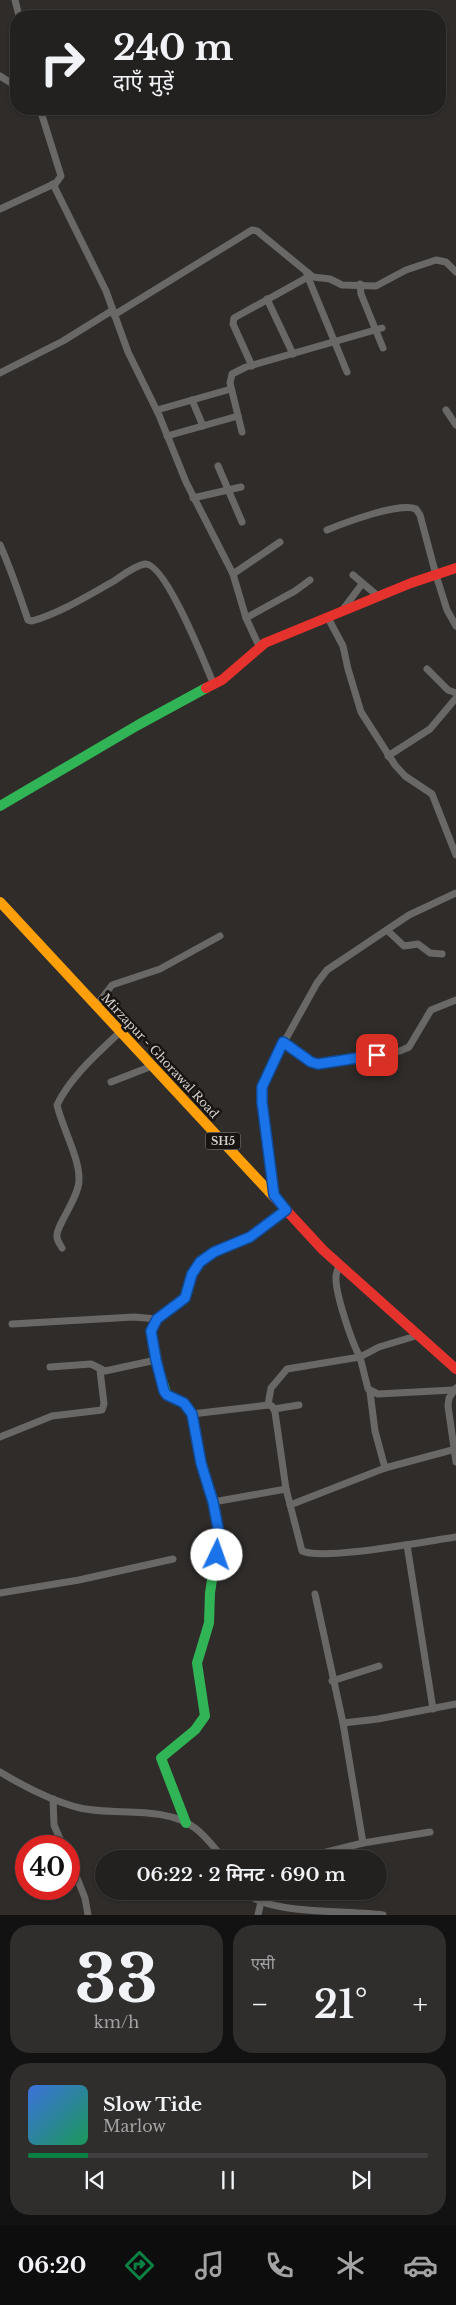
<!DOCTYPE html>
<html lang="hi">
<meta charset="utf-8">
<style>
:root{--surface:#232120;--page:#2f2e2d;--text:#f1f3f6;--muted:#a3a3a5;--line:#403e3e;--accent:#0b8043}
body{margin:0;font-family:"Libre Baskerville","Noto Sans Devanagari",serif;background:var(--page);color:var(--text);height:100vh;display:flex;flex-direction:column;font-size:19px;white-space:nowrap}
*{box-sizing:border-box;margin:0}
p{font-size:16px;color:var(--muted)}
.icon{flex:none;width:28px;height:28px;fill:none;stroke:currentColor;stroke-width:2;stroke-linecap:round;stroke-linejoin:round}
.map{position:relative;height:1915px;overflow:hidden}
.details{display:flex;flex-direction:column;gap:10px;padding:10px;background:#131212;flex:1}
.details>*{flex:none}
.top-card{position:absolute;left:10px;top:10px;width:436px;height:105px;border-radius:20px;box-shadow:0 1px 4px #0004,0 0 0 1px var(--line);background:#232120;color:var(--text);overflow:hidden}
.speed{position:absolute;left:15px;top:1835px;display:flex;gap:10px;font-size:25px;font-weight:700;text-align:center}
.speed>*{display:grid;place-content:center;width:65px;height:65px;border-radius:50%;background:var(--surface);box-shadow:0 1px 4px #0004,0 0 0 1px var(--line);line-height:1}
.speed .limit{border:8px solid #d22;background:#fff;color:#111}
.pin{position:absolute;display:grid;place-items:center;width:42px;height:42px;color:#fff;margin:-21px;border-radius:10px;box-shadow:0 2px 8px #0006}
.me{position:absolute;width:55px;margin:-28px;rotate:3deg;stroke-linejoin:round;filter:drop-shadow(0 0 4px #0008)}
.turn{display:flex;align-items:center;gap:18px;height:105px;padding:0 20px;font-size:22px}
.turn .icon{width:65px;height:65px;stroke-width:2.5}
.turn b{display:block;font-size:35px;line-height:42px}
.big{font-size:38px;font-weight:600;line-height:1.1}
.details .card{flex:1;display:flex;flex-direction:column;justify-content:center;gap:8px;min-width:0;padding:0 18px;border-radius:20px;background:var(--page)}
.details .dial{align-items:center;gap:0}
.dial b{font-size:65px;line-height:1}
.song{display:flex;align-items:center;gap:15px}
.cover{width:60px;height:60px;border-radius:8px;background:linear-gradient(135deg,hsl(220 70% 55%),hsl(150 70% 35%))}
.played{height:5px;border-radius:2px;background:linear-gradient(90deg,var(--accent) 15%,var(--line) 15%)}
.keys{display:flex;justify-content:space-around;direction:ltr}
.heat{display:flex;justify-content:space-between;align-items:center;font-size:28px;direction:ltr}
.details .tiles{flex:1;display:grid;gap:10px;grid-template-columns:1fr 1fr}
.card:last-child{grid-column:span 2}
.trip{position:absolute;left:95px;top:1850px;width:292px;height:50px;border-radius:25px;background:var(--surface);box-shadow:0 1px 4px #0004,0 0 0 1px var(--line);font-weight:600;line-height:50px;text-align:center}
.dock{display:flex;height:80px;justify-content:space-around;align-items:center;background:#0e0d0d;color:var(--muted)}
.dock .icon{width:35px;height:35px}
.dock .selected{color:var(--accent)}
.dock b{font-size:22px;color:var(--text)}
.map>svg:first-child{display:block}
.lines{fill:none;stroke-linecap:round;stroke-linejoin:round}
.street{stroke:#696867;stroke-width:7}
.fast{stroke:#30b455;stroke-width:10}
.slow{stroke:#ff9f0a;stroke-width:10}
.jam{stroke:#e5322d;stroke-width:10}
.route-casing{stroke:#114b97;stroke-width:12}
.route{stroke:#1a73e8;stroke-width:9}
.labels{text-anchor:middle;stroke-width:5;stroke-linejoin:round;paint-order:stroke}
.shield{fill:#171412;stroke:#9d9997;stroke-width:1}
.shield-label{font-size:11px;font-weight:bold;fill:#d7d2d0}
.street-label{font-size:12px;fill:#d7d2d0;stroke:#171412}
</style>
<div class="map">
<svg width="456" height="1915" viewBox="0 0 456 1915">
<rect width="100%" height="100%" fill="#2f2c2a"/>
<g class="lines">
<g class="street">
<polyline points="15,0 19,16"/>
<polyline points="0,76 16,86"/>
<polyline points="53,184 106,291 128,352 159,415 186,482 233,574 246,618 259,646"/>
<polyline points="0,209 56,183 61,176 40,109"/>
<polyline points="307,275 347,372"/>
<polyline points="360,284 361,294 383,348"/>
<polyline points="267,299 293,354"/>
<polyline points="114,315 252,230 257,231 313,277 330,279 342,285 376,286 406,270 436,260 446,262 456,272"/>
<polyline points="252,366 233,324 234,318 308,277"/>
<polyline points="0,373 63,341 113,310"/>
<polyline points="192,400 203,426"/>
<polyline points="157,410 231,389"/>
<polyline points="446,410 456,425"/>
<polyline points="242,432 230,383 232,374 246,367 382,328"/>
<polyline points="167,436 238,416"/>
<polyline points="218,466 242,522"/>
<polyline points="193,498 241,487"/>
<path d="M327,530C344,523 399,502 416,509L420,515L436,575L447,610L456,626"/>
<path d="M0,545C11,569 19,594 28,620L32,621C60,613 89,595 114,581C123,575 134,566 145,564C165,562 206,666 214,685"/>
<polyline points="233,574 280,542"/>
<polyline points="353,575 379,597"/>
<polyline points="341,612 362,584"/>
<polyline points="246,618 295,591 310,580"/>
<polyline points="328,618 343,646 348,669 361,712 395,765 405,776 432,794 456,855"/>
<polyline points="427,669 448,690 456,693"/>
<polyline points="388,756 430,729 456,698"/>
<polyline points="388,931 404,946 418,944 430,953 442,954"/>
<polyline points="96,1006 112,985 160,969 220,936"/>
<polyline points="283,1042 311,1062 318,1064 400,1051 409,1047 431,1010 456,1000"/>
<polyline points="111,1082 152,1066"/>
<polyline points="274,1195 262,1102 262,1087 273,1062 317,983 327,970 409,915 456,893"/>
<path d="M62,1248C60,1244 57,1241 57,1237C55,1227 79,1198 79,1180C80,1159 62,1127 57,1105C70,1077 98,1053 120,1032"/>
<polyline points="12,1324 134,1317 157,1319"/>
<polyline points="419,1335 379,1347 360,1357 368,1389 378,1394 453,1390"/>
<polyline points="50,1367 91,1364 105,1371 156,1360"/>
<polyline points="456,1388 449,1398 448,1406 456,1462"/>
<polyline points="370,1392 375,1431 385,1468"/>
<path d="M268,1405L271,1388L287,1369L360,1357C352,1343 335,1293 336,1277C336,1273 338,1269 339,1266"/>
<polyline points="274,1409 299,1405"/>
<path d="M192,1414L268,1405L272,1406L275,1412L286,1489L302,1551C323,1561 428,1541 456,1537"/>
<polyline points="0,1437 52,1416 102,1410 104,1404 100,1370"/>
<polyline points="213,1502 286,1489"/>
<polyline points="290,1505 385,1468 456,1449"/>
<polyline points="407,1545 433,1709"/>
<polyline points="0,1593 79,1580 173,1559"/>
<polyline points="315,1594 343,1723 363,1843"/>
<polyline points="332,1681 379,1666"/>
<polyline points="343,1723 378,1719 456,1704"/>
<path d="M0,1772C25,1787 51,1801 80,1808C116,1816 164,1805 195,1828C206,1836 215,1849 224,1859"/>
<polyline points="53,1799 54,1825 63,1846"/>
<polyline points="69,1858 85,1898 88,1915"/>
<polyline points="298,1859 363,1843 430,1832"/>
<path d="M245,1891C263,1915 348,1910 383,1915"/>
<polyline points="258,1915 260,1906"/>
</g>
<g class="fast">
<polyline points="0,806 138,725 206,688"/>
<polyline points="159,1371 167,1395 184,1403 192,1414 201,1463 213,1502 219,1533 210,1593 209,1623 197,1663 205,1716 195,1730 161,1758 186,1823"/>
</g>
<polyline class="slow" points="0,902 275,1198"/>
<g class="jam">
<polyline points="206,688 222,680 265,643 411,583 456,568"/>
<polyline points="275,1198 323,1250 456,1369"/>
<polyline points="159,1371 151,1331 157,1319 185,1298 192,1274 200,1262 214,1252 250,1237 286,1210"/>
</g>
</g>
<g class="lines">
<defs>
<polyline id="route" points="217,1555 219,1533 213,1502 201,1463 192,1414 184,1403 167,1395 164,1391 156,1360 151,1331 157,1319 185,1298 192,1274 200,1262 214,1252 250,1237 286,1210 274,1195 262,1102 262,1087 283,1042 311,1062 318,1064 377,1055"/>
</defs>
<use href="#route" class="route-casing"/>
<use href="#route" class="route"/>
</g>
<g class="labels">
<rect class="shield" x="205.5" y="1132.5" width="35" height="17" rx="4"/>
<g class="shield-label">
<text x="223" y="1145">SH5</text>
</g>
<g class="street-label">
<text transform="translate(160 1056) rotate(47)" y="4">Mirzapur - Ghorawal Road</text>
</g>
</g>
</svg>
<div class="speed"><div class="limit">40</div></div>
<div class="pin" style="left:377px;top:1055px;background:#d93025"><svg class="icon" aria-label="arrive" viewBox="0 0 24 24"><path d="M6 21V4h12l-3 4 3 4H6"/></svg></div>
<svg class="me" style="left:217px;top:1555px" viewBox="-20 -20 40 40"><circle r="19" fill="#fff"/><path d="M0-13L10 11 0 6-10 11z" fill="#1a73e8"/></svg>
<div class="trip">06:22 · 2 मिनट · 690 m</div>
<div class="top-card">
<div class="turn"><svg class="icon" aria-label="right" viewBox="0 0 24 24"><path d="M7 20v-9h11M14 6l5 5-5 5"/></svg><div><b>240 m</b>दाएँ मुड़ें</div></div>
</div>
</div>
<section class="details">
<div class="tiles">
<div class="card dial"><b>33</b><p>km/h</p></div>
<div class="card"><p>एसी</p>
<div class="heat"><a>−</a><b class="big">21°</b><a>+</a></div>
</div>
<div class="card">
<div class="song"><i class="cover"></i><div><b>Slow Tide</b><p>Marlow</p></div></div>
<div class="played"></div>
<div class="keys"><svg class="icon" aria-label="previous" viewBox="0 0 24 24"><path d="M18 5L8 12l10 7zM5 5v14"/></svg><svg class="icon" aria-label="pause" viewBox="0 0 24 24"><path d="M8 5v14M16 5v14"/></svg><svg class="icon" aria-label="next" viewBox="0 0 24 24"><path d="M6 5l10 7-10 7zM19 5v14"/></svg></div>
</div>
</div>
</section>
<nav class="dock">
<b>06:20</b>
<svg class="icon selected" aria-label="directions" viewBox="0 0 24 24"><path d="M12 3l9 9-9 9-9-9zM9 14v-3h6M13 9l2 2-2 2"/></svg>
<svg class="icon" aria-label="music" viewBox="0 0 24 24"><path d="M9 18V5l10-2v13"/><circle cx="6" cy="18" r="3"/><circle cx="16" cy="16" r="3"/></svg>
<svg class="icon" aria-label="phone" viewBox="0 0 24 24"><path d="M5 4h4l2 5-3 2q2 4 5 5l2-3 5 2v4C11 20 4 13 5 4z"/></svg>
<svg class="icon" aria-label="climate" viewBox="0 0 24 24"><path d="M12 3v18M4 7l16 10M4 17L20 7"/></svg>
<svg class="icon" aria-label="car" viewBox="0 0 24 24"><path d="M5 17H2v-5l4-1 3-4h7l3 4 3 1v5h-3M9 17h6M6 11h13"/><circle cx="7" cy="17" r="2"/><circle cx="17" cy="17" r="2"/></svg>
</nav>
